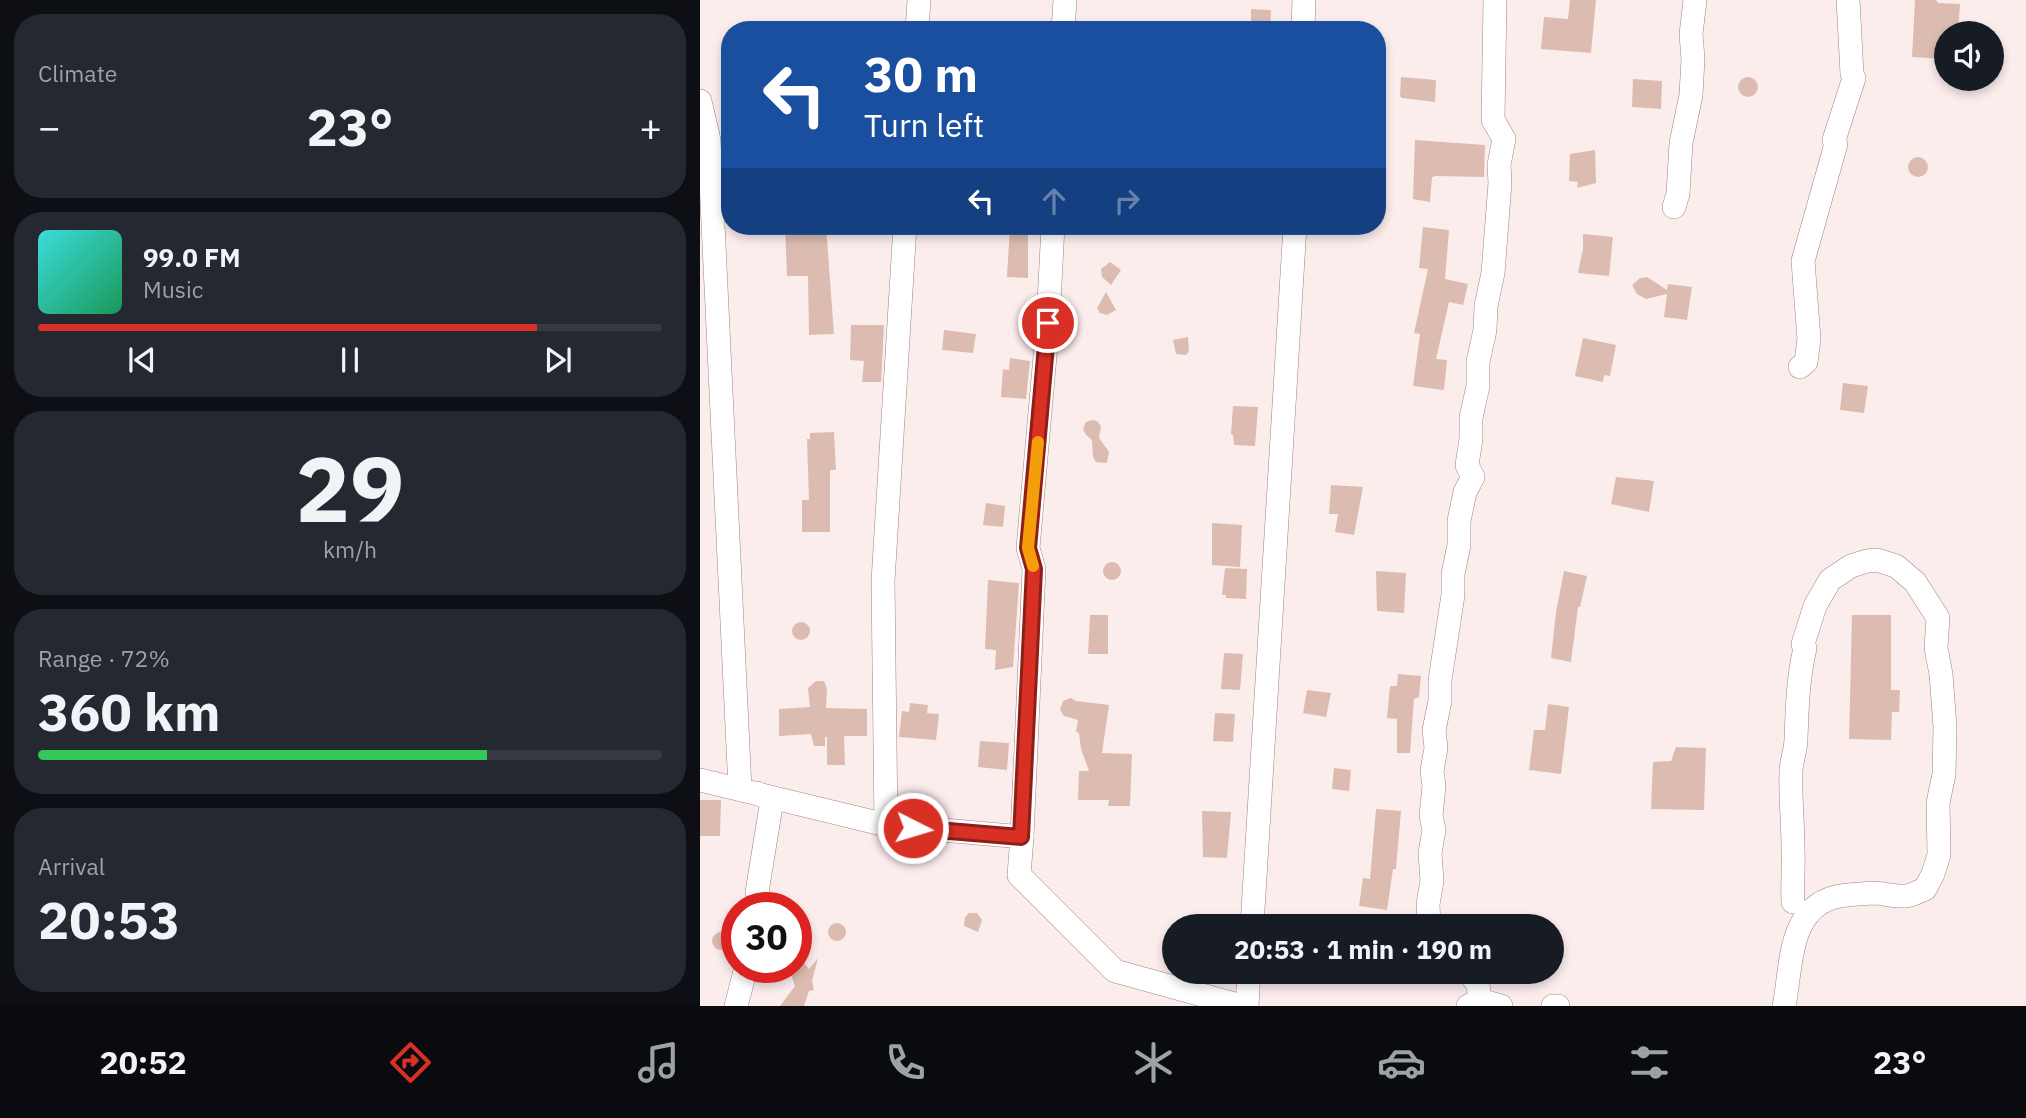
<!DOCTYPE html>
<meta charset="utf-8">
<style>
:root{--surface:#171b24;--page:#242831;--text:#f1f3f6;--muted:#9ea1a6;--line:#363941;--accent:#d93025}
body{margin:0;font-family:"IBM Plex Sans",sans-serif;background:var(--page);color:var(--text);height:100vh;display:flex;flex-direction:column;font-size:26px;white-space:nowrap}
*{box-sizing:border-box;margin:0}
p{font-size:23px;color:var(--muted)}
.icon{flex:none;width:38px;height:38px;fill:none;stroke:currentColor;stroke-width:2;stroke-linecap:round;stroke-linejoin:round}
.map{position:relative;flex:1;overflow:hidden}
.drawer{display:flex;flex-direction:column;gap:14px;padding:14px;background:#0d0f14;width:700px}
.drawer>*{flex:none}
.hud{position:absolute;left:21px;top:21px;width:665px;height:214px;border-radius:28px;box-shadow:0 4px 10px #0003;background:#1a4fa0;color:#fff;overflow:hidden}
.buttons{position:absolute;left:1234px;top:21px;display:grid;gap:14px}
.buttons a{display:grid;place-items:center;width:70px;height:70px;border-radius:50%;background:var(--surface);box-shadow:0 4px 10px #0003;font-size:35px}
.speed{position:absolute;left:21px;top:892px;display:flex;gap:14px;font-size:35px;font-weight:700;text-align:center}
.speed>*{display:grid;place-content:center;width:91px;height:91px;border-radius:50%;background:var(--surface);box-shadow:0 4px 10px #0003;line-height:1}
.speed .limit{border:10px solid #d22;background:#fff;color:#111}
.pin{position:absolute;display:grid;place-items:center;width:60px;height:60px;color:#fff;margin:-30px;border:4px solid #fff;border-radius:50%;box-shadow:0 2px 7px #0007}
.me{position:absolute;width:77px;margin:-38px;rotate:95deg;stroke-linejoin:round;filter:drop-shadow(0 0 5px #0008)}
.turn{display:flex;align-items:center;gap:24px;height:147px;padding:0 28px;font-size:32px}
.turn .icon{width:91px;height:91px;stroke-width:2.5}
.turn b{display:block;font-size:49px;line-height:60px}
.lanes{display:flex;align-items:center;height:66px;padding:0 28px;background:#0003;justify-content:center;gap:35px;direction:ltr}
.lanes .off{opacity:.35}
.big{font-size:52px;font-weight:800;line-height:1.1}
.drawer .tile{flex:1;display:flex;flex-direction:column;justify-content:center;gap:10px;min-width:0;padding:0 24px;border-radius:28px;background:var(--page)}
.drawer .dial{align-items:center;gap:0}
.dial b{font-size:91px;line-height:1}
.song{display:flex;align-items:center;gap:21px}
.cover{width:84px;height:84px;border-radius:10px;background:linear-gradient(135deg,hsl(180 70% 55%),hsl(150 70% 35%))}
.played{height:7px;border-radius:4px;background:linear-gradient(90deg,var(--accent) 80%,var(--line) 80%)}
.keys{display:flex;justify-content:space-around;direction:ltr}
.heat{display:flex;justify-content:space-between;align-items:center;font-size:38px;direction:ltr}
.charge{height:10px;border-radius:5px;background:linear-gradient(90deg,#34c759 72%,var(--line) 0)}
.trip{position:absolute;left:462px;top:914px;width:402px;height:70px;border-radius:35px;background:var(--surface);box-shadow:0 4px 10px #0003;font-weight:800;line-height:70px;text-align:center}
.menu{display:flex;height:112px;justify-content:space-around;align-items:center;background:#090b0e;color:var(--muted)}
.menu .icon{width:49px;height:49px}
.menu .current{color:var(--accent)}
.menu b{font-size:32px;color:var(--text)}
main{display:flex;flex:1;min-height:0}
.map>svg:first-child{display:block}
.building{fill:#dcbcb0}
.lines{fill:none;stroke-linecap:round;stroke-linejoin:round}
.minor-casing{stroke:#a28180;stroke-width:24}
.minor{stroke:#fff;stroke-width:23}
.route-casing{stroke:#8d1f18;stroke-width:18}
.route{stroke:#d93025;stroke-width:12}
.slow{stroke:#f59e0b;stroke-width:12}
</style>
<main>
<section class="drawer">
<div class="tile"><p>Climate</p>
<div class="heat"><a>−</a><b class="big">23°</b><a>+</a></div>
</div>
<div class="tile">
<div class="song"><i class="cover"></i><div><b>99.0 FM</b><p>Music</p></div></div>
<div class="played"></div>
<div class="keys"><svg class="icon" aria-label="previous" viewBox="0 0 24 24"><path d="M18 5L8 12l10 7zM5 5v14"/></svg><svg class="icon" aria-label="pause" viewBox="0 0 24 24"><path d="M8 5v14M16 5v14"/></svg><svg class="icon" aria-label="next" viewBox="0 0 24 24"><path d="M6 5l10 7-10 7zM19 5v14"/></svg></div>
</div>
<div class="tile dial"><b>29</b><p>km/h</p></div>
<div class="tile"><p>Range · 72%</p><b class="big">360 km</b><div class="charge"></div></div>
<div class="tile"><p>Arrival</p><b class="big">20:53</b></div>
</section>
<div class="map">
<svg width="1326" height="1006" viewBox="0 0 1326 1006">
<rect width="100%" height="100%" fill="#fceded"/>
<g class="building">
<polygon points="870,0 896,0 891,53 841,49 844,17 868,19"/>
<polygon points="1215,0 1236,0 1238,3 1260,4 1258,33 1246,33 1244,59 1212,57"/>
<polygon points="551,9 571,10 570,30 551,30"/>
<polygon points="701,77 736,80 735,102 702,98 700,96"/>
<circle cx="1048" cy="87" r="10"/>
<polygon points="933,79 962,81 961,109 932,107"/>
<polygon points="715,140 785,145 784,177 736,176 732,177 730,202 713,199"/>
<polygon points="895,150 896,183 877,188 878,182 869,181 870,154"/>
<circle cx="1218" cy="167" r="10"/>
<polygon points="85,226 126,226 134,334 109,335 108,276 87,276"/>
<polygon points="310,226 328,226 328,278 307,277"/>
<polygon points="723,227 749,230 745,279 768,284 763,305 749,302 736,359 747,360 744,390 713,386 720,334 714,333 728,269 719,268"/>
<polygon points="883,234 913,237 909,276 878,273 883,249"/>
<polygon points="410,262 421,270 411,285 402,277 401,269"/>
<polygon points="947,277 967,290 968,284 992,287 987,320 964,317 967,294 946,299 937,294 932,285 940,278"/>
<polygon points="406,292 416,310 407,315 400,313 397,308"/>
<polygon points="151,325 184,325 181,382 162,382 164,361 150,360"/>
<polygon points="244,330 276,334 273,353 242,350"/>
<polygon points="488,337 489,351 486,355 476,354 473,340"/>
<polygon points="883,338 916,345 910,376 904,375 903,382 875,376"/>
<polygon points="310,358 330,361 326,399 301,397 303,369 309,370"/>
<polygon points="1143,383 1168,386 1164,413 1140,410"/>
<polygon points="533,406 558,407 555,446 534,445 533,435 531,434"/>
<polygon points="392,420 397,421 401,426 399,438 409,452 407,463 396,462 393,457 392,440 386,435 383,429 386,422"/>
<polygon points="134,432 136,470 130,470 130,532 102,532 102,500 109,500 107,439 110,439 110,433"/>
<polygon points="916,477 954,481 949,512 911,504"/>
<polygon points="631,485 663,487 654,535 635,532 638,514 629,514"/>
<polygon points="286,503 305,506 303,527 283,525"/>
<polygon points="512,523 542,525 540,567 512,565"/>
<circle cx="412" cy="571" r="9"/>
<polygon points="525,568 547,569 546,599 526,598 526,595 522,595"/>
<polygon points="676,571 706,573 704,613 677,611"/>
<polygon points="864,571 887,576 880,607 878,607 871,662 851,658 856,612"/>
<polygon points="288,580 319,583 313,667 295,670 296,650 285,649"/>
<polygon points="390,615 408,615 408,654 388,654"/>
<polygon points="1152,615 1191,615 1191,690 1200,690 1199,712 1192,712 1191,740 1149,739"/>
<circle cx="101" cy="631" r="9"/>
<polygon points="524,653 543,654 540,690 521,689"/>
<polygon points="698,674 721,676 719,697 714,699 710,753 697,753 697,719 687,718 690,686 697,686"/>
<polygon points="116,681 124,681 127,689 126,708 167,709 167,736 144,736 145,765 127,765 127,737 125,737 125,746 114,746 111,734 79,736 79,709 110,707 108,688"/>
<polygon points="607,690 631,693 626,717 603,713"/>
<polygon points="371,698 376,701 409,705 402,753 432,754 430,806 408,806 409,800 378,800 379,771 389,771 381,749 379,733 376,732 378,720 364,716 360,710 363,701"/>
<polygon points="210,703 228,705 227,713 239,714 236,740 199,737 202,711 209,712"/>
<polygon points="848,704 869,707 861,774 829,770 834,730 845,730"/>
<polygon points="515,713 535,714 533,742 513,741"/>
<polygon points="280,741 309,743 307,770 278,767"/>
<polygon points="976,747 1006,748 1004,810 951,809 953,762 971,761"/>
<polygon points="634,768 651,770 649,791 632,789"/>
<polygon points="0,800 21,800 20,836 0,836"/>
<polygon points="676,809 701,811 696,869 693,869 687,910 659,906 663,878 670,879"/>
<polygon points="502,811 531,812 527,858 503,857"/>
<polygon points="269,913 277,913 282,920 278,932 264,926 265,917"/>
<circle cx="137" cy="932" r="9"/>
<circle cx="21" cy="941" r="9"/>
<polygon points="118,958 112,981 114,990 109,991 104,1006 80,1006 95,986 91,974 92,968 96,968 96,964 103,962 109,969"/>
</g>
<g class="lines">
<defs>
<g id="minor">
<polyline points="217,30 219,0"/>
<polyline points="363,30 365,0"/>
<polyline points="603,30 604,0"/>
<polyline points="0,101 9,140 40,789"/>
<polyline points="974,207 978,194 981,143 991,95 993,59 991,34 995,0"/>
<polyline points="1100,367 1106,362 1109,339 1103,261 1136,144 1134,140 1154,78 1152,74 1148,0"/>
<polyline points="0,780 186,825 322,837 319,875 415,971 542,1006"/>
<polyline points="186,825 183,581 205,226"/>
<polyline points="322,837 334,569 328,548 348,322 353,226"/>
<polyline points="55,908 59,896 57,892 72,800 57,793"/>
<polyline points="552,926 595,226"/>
<polyline points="729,926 728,904 732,881 730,853 734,830 731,816 734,786 732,771 736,748 734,730 740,701 740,680 753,595 753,574 759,545 759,521 765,492 773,477 767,465 771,439 771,418 778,386 778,362 785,330 786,306 793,273 800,183 799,165 804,139 793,120 795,0"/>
<polyline points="768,971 778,985 780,1000"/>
<polyline points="36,1006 46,968"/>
<polyline points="547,1006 549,971"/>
<polyline points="768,1006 780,1000 801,1006"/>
<polyline points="853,1006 858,1006"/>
<path d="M1084,1006C1092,968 1087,910 1135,897C1147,894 1161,894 1173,893C1184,893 1194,897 1205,896C1211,896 1219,891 1225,889L1233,874L1239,855L1238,803L1244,774L1245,727L1241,674L1236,648L1238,618L1215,582L1196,566L1177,560L1167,561L1151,566L1130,580L1115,606L1103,644L1105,648C1098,678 1097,708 1096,739C1096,750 1091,761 1091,772C1090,797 1093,822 1093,848C1094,866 1092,884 1093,902"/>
</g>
</defs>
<use href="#minor" class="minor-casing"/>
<use href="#minor" class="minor"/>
</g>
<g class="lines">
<defs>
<polyline id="route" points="213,828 321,837 334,569 328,548 348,323"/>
</defs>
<use href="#route" class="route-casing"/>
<use href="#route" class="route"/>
<polyline class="slow" points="333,566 328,548 338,442"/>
</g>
</svg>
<div class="buttons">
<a><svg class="icon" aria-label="sound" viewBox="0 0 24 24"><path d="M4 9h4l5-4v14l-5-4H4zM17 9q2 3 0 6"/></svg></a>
</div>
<div class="speed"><div class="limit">30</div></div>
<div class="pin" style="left:348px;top:323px;background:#d93025"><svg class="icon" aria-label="arrive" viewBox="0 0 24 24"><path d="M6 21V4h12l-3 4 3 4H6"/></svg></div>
<svg class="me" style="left:213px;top:828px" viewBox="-20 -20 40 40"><circle r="17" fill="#d93025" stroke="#fff" stroke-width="3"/><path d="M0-11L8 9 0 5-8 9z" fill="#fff"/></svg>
<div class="trip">20:53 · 1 min · 190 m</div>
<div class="hud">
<div class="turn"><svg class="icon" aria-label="left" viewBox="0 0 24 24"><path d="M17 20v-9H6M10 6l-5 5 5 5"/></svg><div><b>30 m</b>Turn left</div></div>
<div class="lanes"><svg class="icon" aria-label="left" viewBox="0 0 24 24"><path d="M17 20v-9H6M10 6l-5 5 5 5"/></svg><svg class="icon off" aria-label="ahead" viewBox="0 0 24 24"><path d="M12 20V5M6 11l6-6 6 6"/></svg><svg class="icon off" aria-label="right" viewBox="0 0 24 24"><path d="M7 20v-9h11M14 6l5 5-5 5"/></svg></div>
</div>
</div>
</main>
<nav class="menu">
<b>20:52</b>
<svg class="icon current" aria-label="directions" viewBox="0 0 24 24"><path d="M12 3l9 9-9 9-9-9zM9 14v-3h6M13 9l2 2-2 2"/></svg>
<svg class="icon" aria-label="music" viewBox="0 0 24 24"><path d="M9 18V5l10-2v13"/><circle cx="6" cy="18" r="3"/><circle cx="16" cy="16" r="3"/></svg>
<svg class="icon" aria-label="phone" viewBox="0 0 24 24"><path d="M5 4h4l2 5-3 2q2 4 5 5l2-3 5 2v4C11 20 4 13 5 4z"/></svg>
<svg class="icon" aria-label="climate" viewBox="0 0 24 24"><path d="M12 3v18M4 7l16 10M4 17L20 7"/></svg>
<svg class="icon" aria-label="car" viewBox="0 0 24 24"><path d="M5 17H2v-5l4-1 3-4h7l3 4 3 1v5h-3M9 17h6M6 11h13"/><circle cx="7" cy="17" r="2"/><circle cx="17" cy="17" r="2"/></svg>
<svg class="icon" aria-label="filters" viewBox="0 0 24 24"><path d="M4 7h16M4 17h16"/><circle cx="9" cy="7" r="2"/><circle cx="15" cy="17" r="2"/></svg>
<b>23°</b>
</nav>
